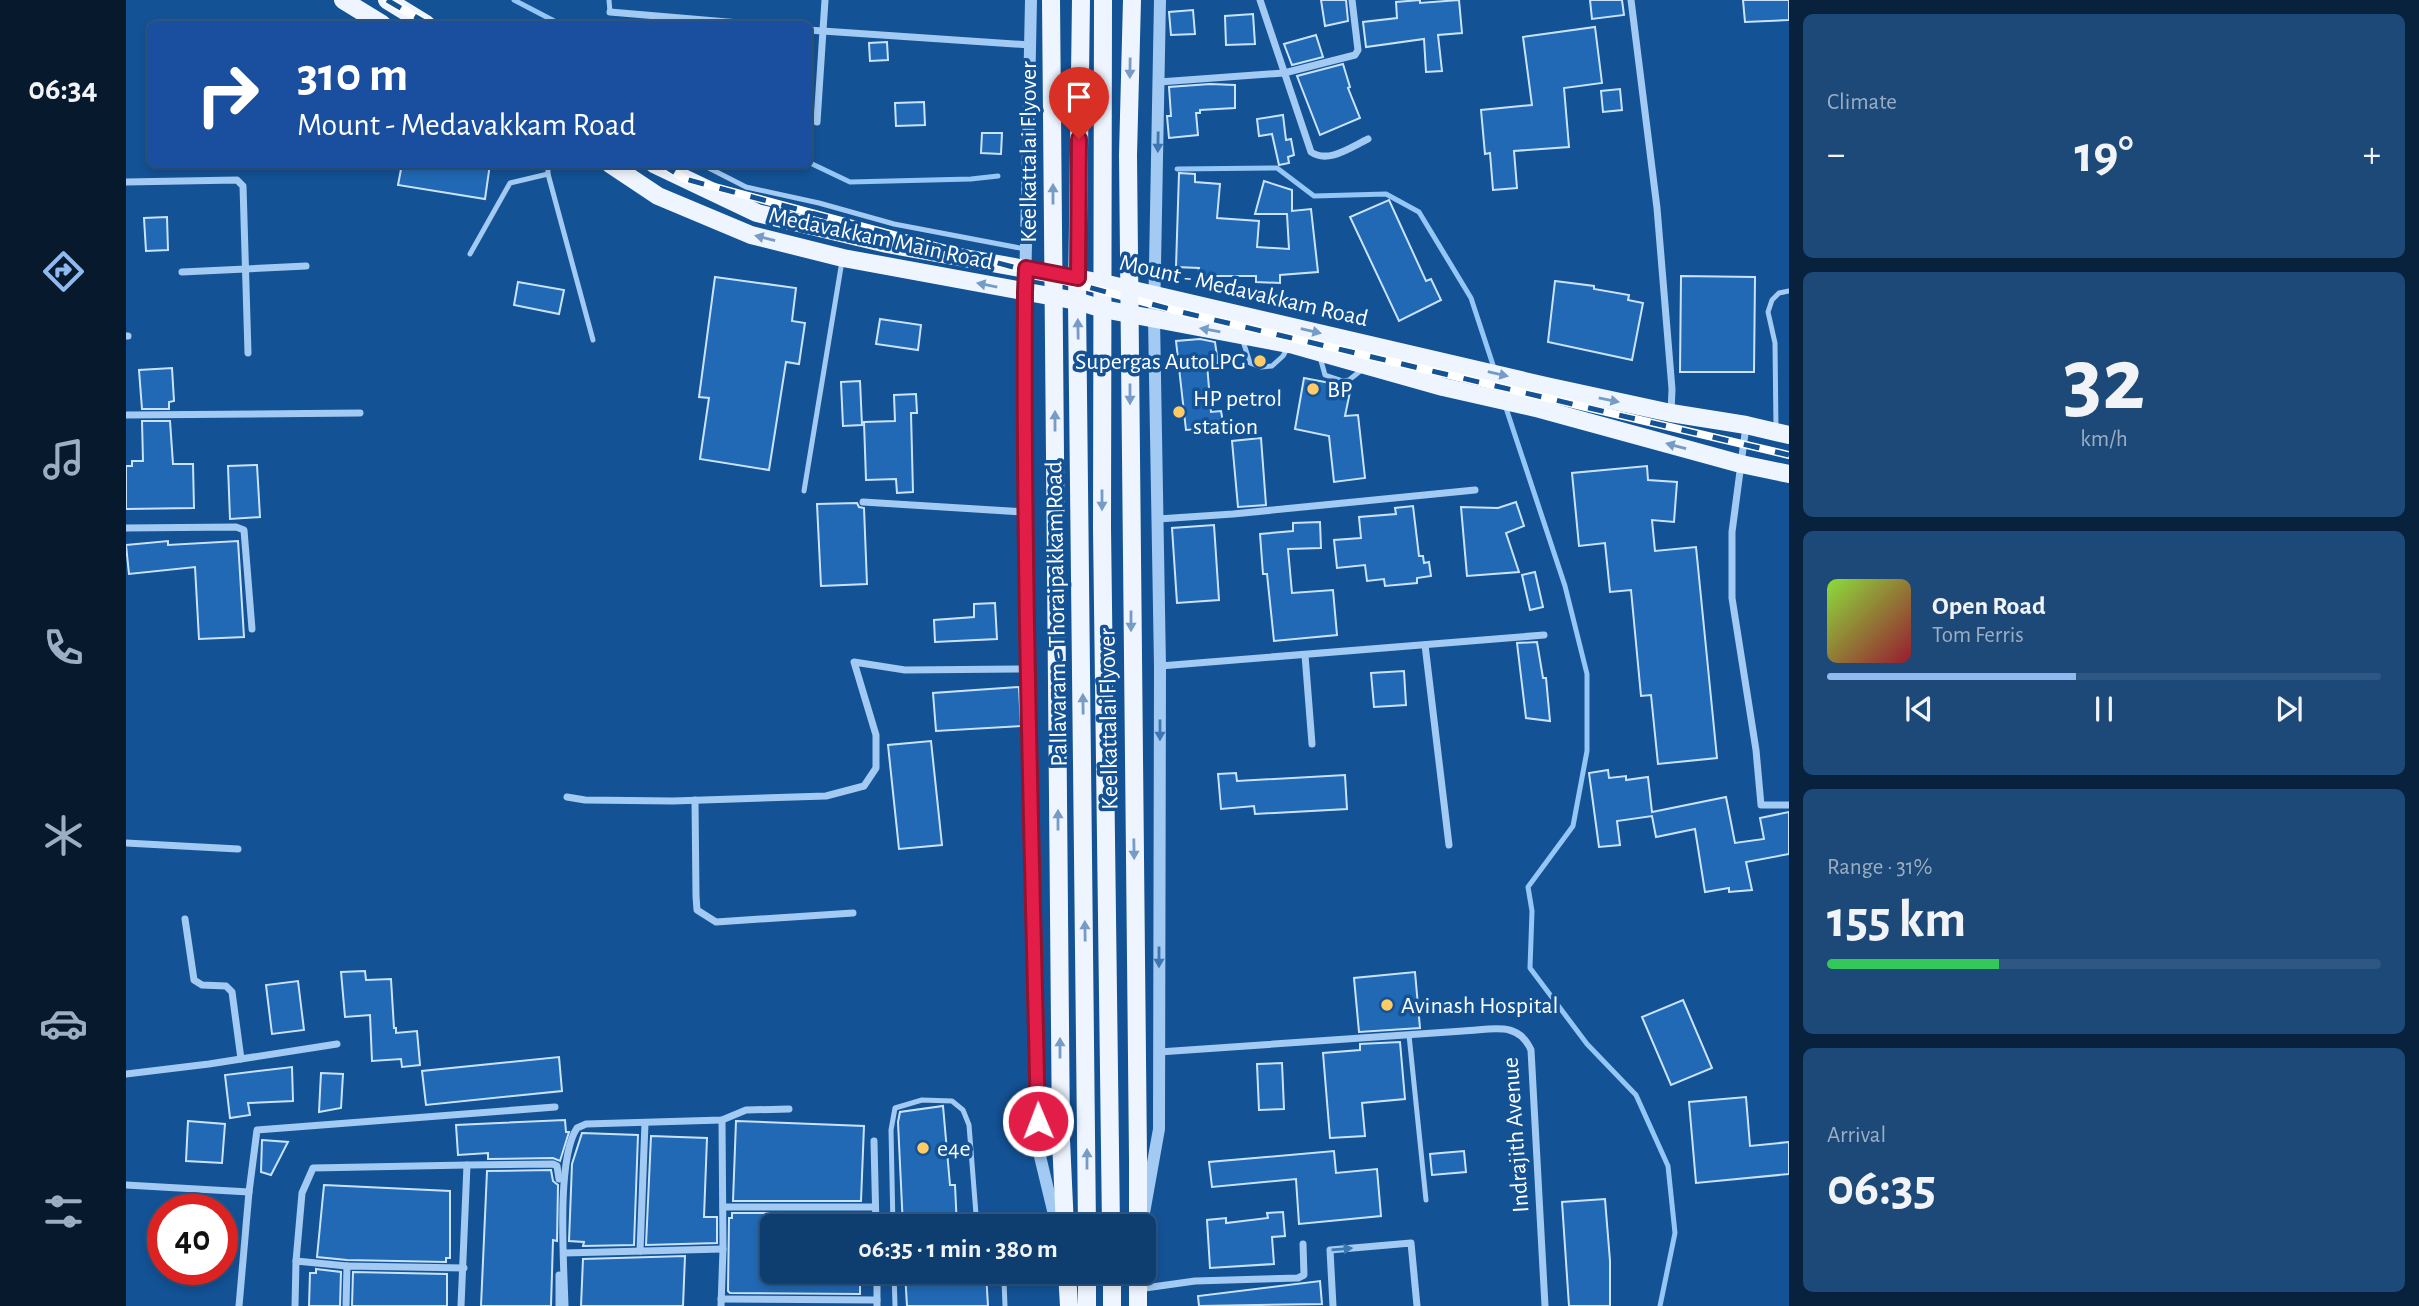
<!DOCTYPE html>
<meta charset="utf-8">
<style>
:root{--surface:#0e3e70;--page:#1c4978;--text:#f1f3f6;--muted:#9baec3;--line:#2e5783;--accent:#90b9f0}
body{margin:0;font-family:"Alegreya Sans",sans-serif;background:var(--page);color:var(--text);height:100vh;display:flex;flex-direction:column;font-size:26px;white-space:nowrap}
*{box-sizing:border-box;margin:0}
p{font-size:23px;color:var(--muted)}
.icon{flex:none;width:38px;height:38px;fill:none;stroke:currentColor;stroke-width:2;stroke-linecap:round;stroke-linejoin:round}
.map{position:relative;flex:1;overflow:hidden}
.panel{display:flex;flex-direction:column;gap:14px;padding:14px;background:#08223e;width:630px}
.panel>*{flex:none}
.guide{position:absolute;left:21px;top:21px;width:665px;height:147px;border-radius:10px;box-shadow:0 4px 10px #0003,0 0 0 2px var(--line);background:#1a4fa0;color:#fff;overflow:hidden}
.speed{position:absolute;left:21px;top:1194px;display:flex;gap:14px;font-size:35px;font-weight:700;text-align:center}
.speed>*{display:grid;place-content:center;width:91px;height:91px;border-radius:50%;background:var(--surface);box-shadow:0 4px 10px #0003,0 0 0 2px var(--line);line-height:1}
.speed .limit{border:10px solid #d22;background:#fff;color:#111}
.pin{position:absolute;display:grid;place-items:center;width:60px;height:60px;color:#fff;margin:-72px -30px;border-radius:50% 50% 50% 0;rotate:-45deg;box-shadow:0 0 7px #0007}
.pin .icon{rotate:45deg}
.me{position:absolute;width:77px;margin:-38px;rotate:359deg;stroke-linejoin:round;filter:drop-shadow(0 0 5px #0008)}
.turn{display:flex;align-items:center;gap:24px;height:147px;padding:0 35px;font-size:32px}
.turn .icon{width:91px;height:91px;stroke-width:2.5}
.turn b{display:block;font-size:49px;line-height:60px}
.big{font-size:52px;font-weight:600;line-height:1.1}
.panel .widget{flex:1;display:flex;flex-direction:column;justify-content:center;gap:10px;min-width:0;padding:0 24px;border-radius:10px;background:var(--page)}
.panel .dial{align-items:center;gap:0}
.dial b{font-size:91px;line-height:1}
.song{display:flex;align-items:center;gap:21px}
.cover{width:84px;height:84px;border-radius:10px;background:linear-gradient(135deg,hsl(90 70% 55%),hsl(350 70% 35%))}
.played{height:7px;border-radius:4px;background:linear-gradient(90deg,var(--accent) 45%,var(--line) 45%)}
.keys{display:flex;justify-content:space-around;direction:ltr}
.heat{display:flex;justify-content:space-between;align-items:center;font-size:38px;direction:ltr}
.charge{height:10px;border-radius:5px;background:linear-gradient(90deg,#34c759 31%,var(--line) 0)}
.trip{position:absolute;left:634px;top:1214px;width:396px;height:70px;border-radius:10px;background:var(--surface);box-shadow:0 4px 10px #0003,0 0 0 2px var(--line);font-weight:600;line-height:70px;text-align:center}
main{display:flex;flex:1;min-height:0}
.dock{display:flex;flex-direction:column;width:126px;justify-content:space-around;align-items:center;background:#06192d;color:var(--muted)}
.dock .icon{width:49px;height:49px}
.dock .on{color:var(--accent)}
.dock b{font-size:32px;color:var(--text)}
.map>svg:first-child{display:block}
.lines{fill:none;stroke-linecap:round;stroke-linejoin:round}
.stream{stroke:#94c6f6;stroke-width:5}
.building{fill:#2169b4;stroke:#cae3fd;stroke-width:2}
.service{stroke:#a2caf2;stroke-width:5}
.minor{stroke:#a2caf2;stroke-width:7}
.tertiary{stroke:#a2caf2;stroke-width:12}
.primary{stroke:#eef5ff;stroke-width:18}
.rail-casing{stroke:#fff;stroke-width:8}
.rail{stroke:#135295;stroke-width:5;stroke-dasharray:16;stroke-linecap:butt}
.primary-bridge{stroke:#eef5ff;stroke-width:18}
.oneway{fill:#769bc5}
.oneway2{fill:#3e76b1}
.route-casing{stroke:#92132f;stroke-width:18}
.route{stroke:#e11d48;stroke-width:12}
.poi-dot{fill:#ffcb64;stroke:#135295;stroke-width:2.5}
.labels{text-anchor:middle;stroke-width:7;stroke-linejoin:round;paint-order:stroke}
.street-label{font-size:24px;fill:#fff;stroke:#135295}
.poi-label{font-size:24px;fill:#fff;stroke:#135295;text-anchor:start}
</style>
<main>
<nav class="dock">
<b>06:34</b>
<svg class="icon on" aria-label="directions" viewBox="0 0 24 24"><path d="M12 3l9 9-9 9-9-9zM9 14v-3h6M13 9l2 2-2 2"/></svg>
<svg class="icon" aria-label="music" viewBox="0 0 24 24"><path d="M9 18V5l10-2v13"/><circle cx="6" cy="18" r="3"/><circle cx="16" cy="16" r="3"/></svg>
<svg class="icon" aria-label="phone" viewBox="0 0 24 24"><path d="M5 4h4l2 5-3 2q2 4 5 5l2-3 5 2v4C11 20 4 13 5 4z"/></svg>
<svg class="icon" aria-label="climate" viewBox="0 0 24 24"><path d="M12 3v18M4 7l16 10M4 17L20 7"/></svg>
<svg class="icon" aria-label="car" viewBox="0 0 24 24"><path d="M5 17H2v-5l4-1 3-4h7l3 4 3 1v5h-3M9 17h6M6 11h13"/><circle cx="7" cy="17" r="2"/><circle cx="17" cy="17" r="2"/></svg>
<svg class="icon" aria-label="filters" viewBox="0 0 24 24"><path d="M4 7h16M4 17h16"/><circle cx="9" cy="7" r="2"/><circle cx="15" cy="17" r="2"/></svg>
</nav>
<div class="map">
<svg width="1663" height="1306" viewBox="0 0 1663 1306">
<rect width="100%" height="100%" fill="#135295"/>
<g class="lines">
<g class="stream">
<polyline points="388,0 434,24"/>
<polyline points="682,162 724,182 845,179 872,176"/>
<polyline points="1051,169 1151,168 1188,196 1260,194 1293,212 1345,298 1368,368"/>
<polyline points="1379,405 1439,586 1461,674 1461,751 1447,826 1402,887 1406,911 1404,968 1461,1044 1510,1095 1542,1166 1549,1233 1534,1306"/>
</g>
</g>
<g class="building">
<polygon points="1195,0 1220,0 1222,21 1199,26"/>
<polygon points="1294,0 1294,3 1333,0 1336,33 1312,35 1316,71 1300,72 1298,39 1240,47 1237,22 1271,18 1270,2"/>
<polygon points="1464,0 1496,0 1498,15 1466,19"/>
<polygon points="1617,0 1663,0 1663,20 1619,22"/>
<polygon points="1067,10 1069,34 1045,35 1043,12"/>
<polygon points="1127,14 1129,44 1100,45 1099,16"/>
<polygon points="1469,27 1476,83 1438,88 1443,147 1388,151 1391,188 1367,190 1364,153 1359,154 1355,110 1406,105 1397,37"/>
<polygon points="1190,35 1197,57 1166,65 1158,44"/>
<polygon points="761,42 762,60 744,61 743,43"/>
<polygon points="1217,64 1224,87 1222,88 1234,118 1194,135 1171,76"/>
<polygon points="1084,84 1109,85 1109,108 1074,110 1074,113 1070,113 1072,135 1043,138 1041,116 1045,116 1043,87"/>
<polygon points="1494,89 1496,110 1477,112 1475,91"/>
<polygon points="798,102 799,125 770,126 769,103"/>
<polygon points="1157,115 1160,140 1165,139 1168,155 1162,157 1163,163 1153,165 1146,134 1133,136 1131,119"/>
<polygon points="856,133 876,133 875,154 855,153"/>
<polygon points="276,164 364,164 359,199 272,185"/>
<polygon points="1053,173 1069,174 1069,182 1094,184 1091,218 1133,221 1131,247 1163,249 1161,214 1129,214 1138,181 1166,190 1166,211 1185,209 1192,272 1154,275 1154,283 1130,282 1130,276 1072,276 1073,268 1050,267"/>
<polygon points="1263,200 1300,281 1305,279 1315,300 1273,321 1224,217"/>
<polygon points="41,217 42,250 20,251 18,218"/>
<polygon points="1555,276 1629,277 1628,372 1554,372"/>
<polygon points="589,277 670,288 666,321 679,323 673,364 660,362 643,470 574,459 583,398 573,397"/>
<polygon points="1429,281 1468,286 1468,289 1503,295 1502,300 1517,303 1506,360 1422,342"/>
<polygon points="392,282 438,290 433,314 388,305"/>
<polygon points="754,319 795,325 792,350 750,344"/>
<polygon points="1074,339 1089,342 1092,363 1081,364 1085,412 1095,411 1098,427 1060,430 1050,341"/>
<polygon points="46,368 48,401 43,402 43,409 16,409 13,370"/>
<polygon points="1178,378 1225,387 1219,416 1232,415 1239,478 1208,482 1203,436 1169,429"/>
<polygon points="734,381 736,425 717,426 715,382"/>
<polygon points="790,394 791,413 785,413 787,492 771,493 770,479 740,480 738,422 769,421 768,395"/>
<polygon points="16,421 44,421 47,464 67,464 68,508 0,509 0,466 6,466 6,461 17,461"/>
<polygon points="1135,438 1140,505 1112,507 1106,441"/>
<polygon points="131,465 134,517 104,519 102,466"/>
<polygon points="1521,466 1522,480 1551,482 1548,522 1526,520 1529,551 1570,547 1591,758 1532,764 1525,695 1515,696 1505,590 1484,592 1479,543 1453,546 1446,473"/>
<polygon points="1390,502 1398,526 1380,533 1393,572 1341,576 1335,507 1372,508"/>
<polygon points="731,503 733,507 738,508 741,584 695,586 691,504"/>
<polygon points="1287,506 1293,556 1297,556 1298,563 1303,562 1305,576 1291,578 1291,583 1259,586 1258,579 1241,581 1239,565 1211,568 1208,540 1235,538 1233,517 1270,514 1269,508"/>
<polygon points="1194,522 1195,548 1162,549 1166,593 1207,590 1211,635 1148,641 1141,574 1137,574 1134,534 1167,531 1167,523"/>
<polygon points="1088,525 1093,600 1051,603 1046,528"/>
<polygon points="42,541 42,545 112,541 118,637 73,639 69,567 3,574 0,545"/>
<polygon points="1409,572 1417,607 1404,610 1396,575"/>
<polygon points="869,603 871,639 809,642 808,620 848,617 848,604"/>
<polygon points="1411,642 1417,678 1420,678 1424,721 1400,718 1391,643"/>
<polygon points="1278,671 1280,705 1248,707 1245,673"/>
<polygon points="893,687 895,726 810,731 807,693"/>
<polygon points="805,741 816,845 773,849 762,745"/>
<polygon points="1482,770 1483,778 1500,776 1500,780 1522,777 1526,812 1600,797 1609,843 1638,839 1634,818 1663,812 1663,854 1620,862 1626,890 1603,892 1603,888 1579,892 1569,829 1530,837 1526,816 1491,821 1494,845 1473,847 1463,773"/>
<polygon points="1110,773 1111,781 1219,775 1221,809 1129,814 1128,806 1095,809 1092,774"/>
<polygon points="239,971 240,980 265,979 268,1028 270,1028 270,1033 291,1031 294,1065 276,1067 275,1059 246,1061 244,1015 219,1017 215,972"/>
<polygon points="1289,972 1294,1028 1233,1032 1228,978"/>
<polygon points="172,981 178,1030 146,1034 140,985"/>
<polygon points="1557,1000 1586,1068 1545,1085 1516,1017"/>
<polygon points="1274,1042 1279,1099 1236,1103 1239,1136 1204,1138 1197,1053 1234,1050 1234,1044"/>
<polygon points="433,1057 436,1091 300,1105 296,1071"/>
<polygon points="1156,1063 1158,1109 1133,1110 1131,1064"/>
<polygon points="166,1067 167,1101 122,1103 124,1115 104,1118 99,1075"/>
<polygon points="195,1073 217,1074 215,1108 193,1112"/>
<polygon points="1620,1097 1624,1146 1663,1142 1663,1174 1570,1183 1563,1102"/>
<polygon points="817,1106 824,1185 829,1185 831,1227 777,1227 772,1122 774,1112"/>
<polygon points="439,1120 440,1132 443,1132 434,1161 427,1158 362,1159 362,1153 332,1155 330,1125"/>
<polygon points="62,1121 99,1124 96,1163 60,1161"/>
<polygon points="610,1121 738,1126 735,1201 607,1201"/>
<polygon points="456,1133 512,1135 508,1245 457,1246 458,1242 443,1241 446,1164"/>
<polygon points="525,1136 581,1138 578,1217 591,1217 591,1243 520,1245"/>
<polygon points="136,1140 162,1142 145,1175 135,1172"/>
<polygon points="1208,1151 1210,1173 1251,1169 1255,1216 1173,1224 1170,1179 1086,1187 1083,1162"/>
<polygon points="1338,1151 1340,1172 1306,1175 1304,1154"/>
<polygon points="425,1170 427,1181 432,1185 431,1241 427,1240 425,1306 355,1306 361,1171"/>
<polygon points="198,1185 324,1191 324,1258 320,1258 320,1262 221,1260 191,1257"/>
<polygon points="1479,1199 1484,1261 1484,1306 1443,1306 1436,1202"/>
<polygon points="1157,1212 1159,1236 1146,1237 1148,1264 1084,1268 1081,1220 1100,1218 1100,1223 1142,1218 1141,1213"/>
<polygon points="606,1213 735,1213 734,1227 646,1227 646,1272 734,1272 734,1294 604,1293 602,1291 603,1218 606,1218"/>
<polygon points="559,1256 557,1306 455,1306 457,1259"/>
<polygon points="190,1269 215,1272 214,1306 183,1306 184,1273 190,1273"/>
<polygon points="227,1272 321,1274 321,1306 226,1306"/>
<polygon points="779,1272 860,1273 862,1306 781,1306"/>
<polygon points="1194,1281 1196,1304 1073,1306 1072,1296"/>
</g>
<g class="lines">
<g class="service">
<polyline points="483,0 484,12"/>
<polyline points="422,164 422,174 467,340"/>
<polyline points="575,164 620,187 693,203 768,224 899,249"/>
<polyline points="344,254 384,183 422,174"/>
<polyline points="1116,338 1124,363 1135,367 1146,366 1157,356 1162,347"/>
<polyline points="1194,357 1199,375 1217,381 1223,380 1238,368"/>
<polyline points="1650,429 1649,343 1642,312 1646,300 1653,293 1663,291"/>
<polyline points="678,491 716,261"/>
<polyline points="1283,1035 1300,1200"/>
<polyline points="767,1227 765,1130 769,1108 796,1100 826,1101 837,1110 843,1125 851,1227"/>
<polyline points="768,1272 769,1306"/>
<polyline points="874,1272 878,1280 879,1306"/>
</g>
<g class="minor">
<path d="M1134,0L1185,152C1202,164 1225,147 1242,139"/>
<polyline points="1505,0 1531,208 1546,389 1545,413"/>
<polyline points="484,12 625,24"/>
<polyline points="682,30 904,45"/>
<polyline points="1033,82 1158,73 1229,55 1232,50 1226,0"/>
<polyline points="691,122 699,0"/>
<polyline points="0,182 111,180 117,186 122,353"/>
<polyline points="56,272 180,266"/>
<polyline points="0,336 2,336"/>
<polyline points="0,415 234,413"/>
<polyline points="1620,426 1606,532 1606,598 1630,750 1635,805 1663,805"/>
<polyline points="737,502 898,512"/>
<polyline points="1032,519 1107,514 1349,490"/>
<polyline points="0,528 110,527 118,530 126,629"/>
<polyline points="1299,645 1323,845"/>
<polyline points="1179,655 1186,744"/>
<polyline points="1034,666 1418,635"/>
<polyline points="441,797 459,800 547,801 700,796 738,786 750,768 750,735 728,662 779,670 903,669"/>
<polyline points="569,800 570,896 571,910 590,922 727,913"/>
<polyline points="0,843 112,849"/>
<polyline points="59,919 68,980 76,985 100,986 106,992 115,1059"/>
<path d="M1033,1052L1337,1031C1365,1030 1392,1020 1405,1050L1419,1306"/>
<polyline points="0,1074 83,1064 211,1044"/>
<polyline points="748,1141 750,1227"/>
<polyline points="0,1185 123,1192"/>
<polyline points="597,1207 749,1207"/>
<polyline points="514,1251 519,1123"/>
<polyline points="438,1253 597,1249"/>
<polyline points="170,1261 176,1193 187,1168 341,1165"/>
<polyline points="751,1272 751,1306"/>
<polyline points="1012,1289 1069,1281 1172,1278 1178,1275 1177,1244"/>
<polyline points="595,1299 751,1300"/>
<polyline points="113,1306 123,1192 131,1130 429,1107"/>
<polyline points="169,1306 170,1261 221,1266"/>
<polyline points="220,1306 221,1266 338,1268"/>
<polyline points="335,1306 341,1165 427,1164 431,1166 433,1179"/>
<polyline points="433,1306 433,1275"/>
<path d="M439,1306C438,1266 430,1159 451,1128L460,1124L596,1120L620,1110L663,1109"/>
<polyline points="595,1306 597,1249 596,1120"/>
<polyline points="1207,1306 1204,1250 1285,1243 1291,1306"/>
</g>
<g class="tertiary">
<polyline points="905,0 899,292 898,512 903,669 912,1148 931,1227"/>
<polyline points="1018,1213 1033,1129 1034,666 1028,318 1034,0"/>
</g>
<g class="primary">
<polyline points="217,0 256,24"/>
<polyline points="261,0 300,24"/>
<polyline points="955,0 951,301 961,1227"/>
<polyline points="977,0 976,528 985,1227"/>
<polyline points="484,164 532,196 625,235 717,258 951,301 977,309 1168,345 1317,387 1414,409 1615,464 1663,474"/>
<polyline points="528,164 631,213 761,244 977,283 1420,386 1545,413 1620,425 1663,435"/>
<polyline points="935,1140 939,1227"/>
<polyline points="1012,1158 1012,1227"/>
<polyline points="941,1272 943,1306"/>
<polyline points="986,1272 986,1306"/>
<polyline points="961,1306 961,1272"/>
<polyline points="1012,1306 1012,1272"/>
</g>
<defs>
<g id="rail">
<polyline points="261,0 302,24"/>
<polyline points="535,164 559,179 1055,312 1663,455"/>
</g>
</defs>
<use href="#rail" class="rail-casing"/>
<use href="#rail" class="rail"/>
<g class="primary-bridge">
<polyline points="925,0 935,1140"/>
<polyline points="1006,0 1002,155 1012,1158"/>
</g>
</g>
<defs><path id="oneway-solid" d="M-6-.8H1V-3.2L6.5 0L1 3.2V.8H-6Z" transform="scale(1.75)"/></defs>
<g class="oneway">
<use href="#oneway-solid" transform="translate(1004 68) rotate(91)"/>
<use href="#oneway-solid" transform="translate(927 194) rotate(-90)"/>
<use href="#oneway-solid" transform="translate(639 238) rotate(-166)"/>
<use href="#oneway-solid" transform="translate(861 285) rotate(-169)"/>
<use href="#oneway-solid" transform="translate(952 329) rotate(-91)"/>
<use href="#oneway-solid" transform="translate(1084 330) rotate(-170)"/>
<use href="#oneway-solid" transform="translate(1185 331) rotate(13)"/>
<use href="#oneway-solid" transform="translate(1372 374) rotate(13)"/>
<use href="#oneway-solid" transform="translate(1004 394) rotate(90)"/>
<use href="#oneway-solid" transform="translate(1483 400) rotate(12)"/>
<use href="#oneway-solid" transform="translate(929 421) rotate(-90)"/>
<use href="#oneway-solid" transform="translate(1550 446) rotate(-165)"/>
<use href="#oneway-solid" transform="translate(976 500) rotate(90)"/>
<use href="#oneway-solid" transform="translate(1005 621) rotate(90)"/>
<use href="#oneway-solid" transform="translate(957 704) rotate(-91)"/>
<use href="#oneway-solid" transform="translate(932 820) rotate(-90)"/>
<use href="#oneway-solid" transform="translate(1008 849) rotate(89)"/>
<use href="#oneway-solid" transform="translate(959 931) rotate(-91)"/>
<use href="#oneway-solid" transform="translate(934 1048) rotate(-90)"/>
<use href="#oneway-solid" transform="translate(961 1159) rotate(-90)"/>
</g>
<g class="oneway2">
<use href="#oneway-solid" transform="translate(1032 142) rotate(91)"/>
<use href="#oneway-solid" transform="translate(1034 730) rotate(90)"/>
<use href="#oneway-solid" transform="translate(1033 957) rotate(90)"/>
<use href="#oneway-solid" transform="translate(1216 1249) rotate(-5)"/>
</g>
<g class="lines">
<defs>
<path id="route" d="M912,1121C906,844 897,568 899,292L900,268L952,278L953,139"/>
</defs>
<use href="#route" class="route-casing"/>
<use href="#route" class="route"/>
</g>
<g class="poi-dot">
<circle cx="1134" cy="361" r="7"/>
<circle cx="1187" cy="389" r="7"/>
<circle cx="1053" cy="412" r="7"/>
<circle cx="1261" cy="1005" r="7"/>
<circle cx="797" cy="1148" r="7"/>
</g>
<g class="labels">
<g class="street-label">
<text transform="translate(902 152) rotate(-90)" y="8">Keelkattalai Flyover</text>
<text transform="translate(755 238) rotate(12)" y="8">Medavakkam Main Road</text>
<text transform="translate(1118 290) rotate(13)" y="8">Mount - Medavakkam Road</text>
<text transform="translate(930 614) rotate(-91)" y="8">Pallavaram - Thoraipakkam Road</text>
<text transform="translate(982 719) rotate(-91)" y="8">Keelkattalai Flyover</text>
<text transform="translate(1389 1135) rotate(-94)" y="8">Indrajith Avenue</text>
</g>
<g class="poi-label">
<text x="1120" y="369" text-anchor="end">Supergas AutoLPG</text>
<text x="1201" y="397">BP</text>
<text x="1067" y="406">HP petrol<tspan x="1067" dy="28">station</tspan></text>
<text x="1275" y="1013">Avinash Hospital</text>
<text x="811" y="1156">e4e</text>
</g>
</g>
</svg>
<div class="speed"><div class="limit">40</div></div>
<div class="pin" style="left:953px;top:139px;background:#d93025"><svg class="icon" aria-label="arrive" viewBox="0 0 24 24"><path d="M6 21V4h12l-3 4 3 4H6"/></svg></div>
<svg class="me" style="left:912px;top:1121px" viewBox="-20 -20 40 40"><circle r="17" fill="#e11d48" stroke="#fff" stroke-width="3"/><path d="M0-11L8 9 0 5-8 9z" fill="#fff"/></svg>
<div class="trip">06:35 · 1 min · 380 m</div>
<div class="guide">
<div class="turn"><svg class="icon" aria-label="right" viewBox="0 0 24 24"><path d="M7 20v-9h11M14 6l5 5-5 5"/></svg><div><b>310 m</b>Mount - Medavakkam Road</div></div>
</div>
</div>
<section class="panel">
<div class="widget"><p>Climate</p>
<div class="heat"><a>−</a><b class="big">19°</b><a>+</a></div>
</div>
<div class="widget dial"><b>32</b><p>km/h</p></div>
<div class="widget">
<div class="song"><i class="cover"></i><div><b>Open Road</b><p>Tom Ferris</p></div></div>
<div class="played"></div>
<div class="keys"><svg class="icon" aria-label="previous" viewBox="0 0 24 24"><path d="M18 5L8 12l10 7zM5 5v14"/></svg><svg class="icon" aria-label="pause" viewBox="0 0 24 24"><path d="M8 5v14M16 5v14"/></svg><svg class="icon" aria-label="next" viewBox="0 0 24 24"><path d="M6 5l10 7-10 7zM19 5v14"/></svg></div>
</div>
<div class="widget"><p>Range · 31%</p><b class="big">155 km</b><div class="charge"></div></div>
<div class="widget"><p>Arrival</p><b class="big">06:35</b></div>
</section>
</main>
